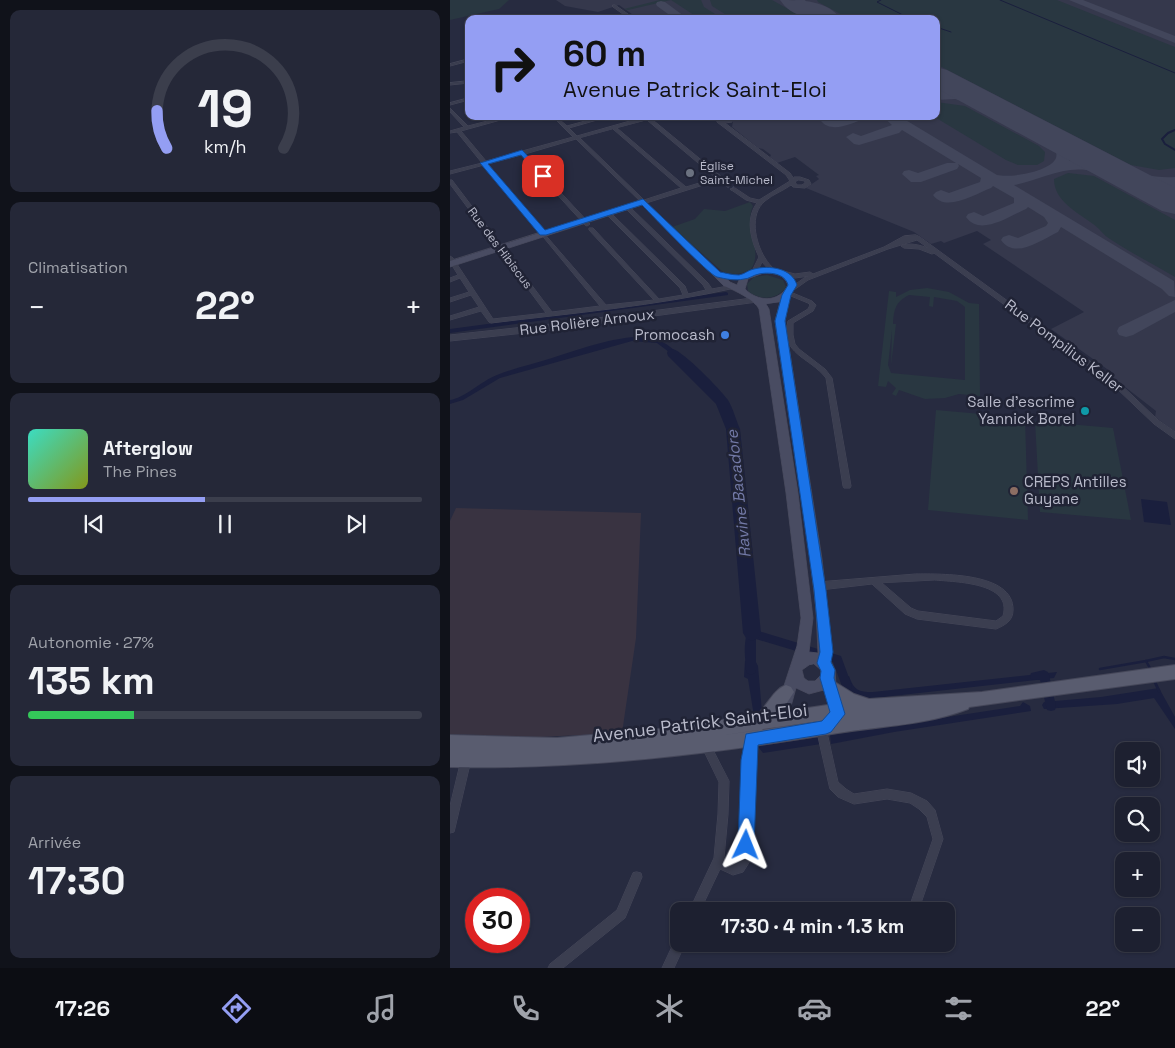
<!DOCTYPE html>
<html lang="fr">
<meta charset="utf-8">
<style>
:root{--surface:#1d2030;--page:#252838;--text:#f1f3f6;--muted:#a0a3ab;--line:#3b3e4c;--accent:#949ef3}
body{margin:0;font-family:"Space Grotesk",sans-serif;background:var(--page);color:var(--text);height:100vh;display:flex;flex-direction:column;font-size:19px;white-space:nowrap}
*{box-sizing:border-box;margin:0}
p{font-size:16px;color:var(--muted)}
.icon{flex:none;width:28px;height:28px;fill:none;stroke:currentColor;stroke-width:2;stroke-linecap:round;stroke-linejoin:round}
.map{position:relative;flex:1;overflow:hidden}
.drawer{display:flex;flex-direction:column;gap:10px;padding:10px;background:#10121a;width:450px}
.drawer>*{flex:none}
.hud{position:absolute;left:15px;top:15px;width:475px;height:105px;border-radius:10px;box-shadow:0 1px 4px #0004,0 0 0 1px var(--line);background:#949ef3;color:#111;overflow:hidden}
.controls{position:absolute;left:665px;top:742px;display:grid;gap:10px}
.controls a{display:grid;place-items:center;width:45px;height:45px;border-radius:10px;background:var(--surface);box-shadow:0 1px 4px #0004,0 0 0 1px var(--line);font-size:25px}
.speed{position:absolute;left:15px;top:888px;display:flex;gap:10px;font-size:25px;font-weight:700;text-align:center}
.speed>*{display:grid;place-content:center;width:65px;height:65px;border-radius:50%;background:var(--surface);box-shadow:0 1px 4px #0004,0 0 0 1px var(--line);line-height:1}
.speed .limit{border:8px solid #d22;background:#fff;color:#111}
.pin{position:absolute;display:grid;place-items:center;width:42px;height:42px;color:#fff;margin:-21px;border-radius:10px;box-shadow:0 2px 8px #0006}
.me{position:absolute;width:55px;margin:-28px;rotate:2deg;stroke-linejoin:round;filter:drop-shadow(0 0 4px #0008)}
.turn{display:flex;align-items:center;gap:18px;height:105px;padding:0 15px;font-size:22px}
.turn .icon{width:65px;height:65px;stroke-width:2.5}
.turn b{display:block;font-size:35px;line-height:42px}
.big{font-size:38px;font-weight:700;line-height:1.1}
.drawer .card{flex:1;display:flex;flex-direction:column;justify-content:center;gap:8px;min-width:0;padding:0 18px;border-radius:10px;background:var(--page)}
.drawer .dial{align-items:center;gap:0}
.dial svg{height:130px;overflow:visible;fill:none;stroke:var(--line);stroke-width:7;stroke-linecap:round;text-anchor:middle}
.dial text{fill:var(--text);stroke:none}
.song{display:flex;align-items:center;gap:15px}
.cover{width:60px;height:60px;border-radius:8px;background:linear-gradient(135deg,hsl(170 70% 55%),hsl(70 70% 35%))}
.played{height:5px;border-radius:2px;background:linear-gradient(90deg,var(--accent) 45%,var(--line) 45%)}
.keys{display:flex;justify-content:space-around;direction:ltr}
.heat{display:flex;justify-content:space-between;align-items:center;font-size:28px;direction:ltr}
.charge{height:8px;border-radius:4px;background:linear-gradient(90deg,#34c759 27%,var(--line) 0)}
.trip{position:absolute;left:220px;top:902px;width:285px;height:50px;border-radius:10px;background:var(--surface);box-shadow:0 1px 4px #0004,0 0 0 1px var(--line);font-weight:700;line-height:50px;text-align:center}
.tab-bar{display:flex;height:80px;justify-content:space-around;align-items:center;background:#0c0d13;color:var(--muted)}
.tab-bar .icon{width:35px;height:35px}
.tab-bar .active{color:var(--accent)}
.tab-bar b{font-size:22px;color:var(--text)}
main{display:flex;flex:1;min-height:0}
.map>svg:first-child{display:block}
.medical{fill:#393341}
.airport{fill:#35384c}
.green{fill:#293741;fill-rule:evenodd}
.water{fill:#1a1f3d}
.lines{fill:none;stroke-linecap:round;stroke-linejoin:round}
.stream-far3{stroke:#1a1f3d;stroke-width:1}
.stream-far2{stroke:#1a1f3d;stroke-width:2}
.stream-far1{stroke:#1a1f3d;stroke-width:2.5}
.stream{stroke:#1a1f3d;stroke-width:3}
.canal{fill:#1a1f3d;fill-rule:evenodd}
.river{fill:#1a1f3d;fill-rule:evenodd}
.taxiway{fill:#42465b;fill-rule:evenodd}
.runway{fill:#42465b;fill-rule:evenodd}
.minor-tunnel{stroke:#3d4055;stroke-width:5;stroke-dasharray:5 2.5;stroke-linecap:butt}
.minor-casing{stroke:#454759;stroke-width:1}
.tertiary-casing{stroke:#454759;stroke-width:1}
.secondary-casing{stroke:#454759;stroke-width:1}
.primary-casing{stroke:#454759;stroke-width:2}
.minor{fill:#3b3e50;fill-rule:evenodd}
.tertiary{fill:#3b3e50;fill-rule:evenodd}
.secondary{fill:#494c62;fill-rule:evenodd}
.primary{fill:#595c6f;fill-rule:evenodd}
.route{fill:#1a73e8;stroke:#114b97}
.worship-dot{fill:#6b7280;stroke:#202335;stroke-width:2}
.shop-dot{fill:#3f7fe0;stroke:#202335;stroke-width:2}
.culture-dot{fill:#0f9aa8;stroke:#202335;stroke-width:2}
.education-dot{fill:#8d6e63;stroke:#202335;stroke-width:2}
.labels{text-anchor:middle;stroke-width:5;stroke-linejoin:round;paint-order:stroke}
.far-poi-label{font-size:12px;fill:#b8baca;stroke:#202335;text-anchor:start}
.far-street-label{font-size:12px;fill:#b8baca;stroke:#202335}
.street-label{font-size:15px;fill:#b8baca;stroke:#202335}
.poi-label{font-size:15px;fill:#b8baca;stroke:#202335;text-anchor:end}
.water-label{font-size:16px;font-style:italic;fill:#737aa7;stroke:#202335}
.near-street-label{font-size:18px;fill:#b8baca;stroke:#202335}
</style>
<main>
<section class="drawer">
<div class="card dial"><svg viewBox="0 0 100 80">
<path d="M14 69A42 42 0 1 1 86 69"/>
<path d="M14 69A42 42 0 0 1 8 46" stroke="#949ef3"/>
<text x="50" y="56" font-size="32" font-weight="700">19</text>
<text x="50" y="72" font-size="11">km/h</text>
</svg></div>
<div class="card"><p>Climatisation</p>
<div class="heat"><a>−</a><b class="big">22°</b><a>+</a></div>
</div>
<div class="card">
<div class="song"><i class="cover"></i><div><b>Afterglow</b><p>The Pines</p></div></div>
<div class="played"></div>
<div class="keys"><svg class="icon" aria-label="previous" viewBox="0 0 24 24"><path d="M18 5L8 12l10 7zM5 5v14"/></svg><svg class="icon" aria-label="pause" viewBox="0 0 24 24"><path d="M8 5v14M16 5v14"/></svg><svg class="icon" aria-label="next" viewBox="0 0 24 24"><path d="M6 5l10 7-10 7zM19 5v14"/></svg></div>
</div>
<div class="card"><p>Autonomie · 27%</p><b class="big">135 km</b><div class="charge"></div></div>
<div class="card"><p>Arrivée</p><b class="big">17:30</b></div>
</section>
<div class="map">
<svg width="725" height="968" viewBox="0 0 725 968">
<rect width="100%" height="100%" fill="#272b40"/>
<polygon class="medical" points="6,508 191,513 186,638 172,733 90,737 0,734 0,521"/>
<polygon class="airport" points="106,0 725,0 725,432 705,417 706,411 661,376 664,374 601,329 634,312 533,244 541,240 527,231 494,243 491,241 481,244 464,232 356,188 369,179 366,176 369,175 345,157 327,163 320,157 321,155 313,149 308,148 282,127 283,121 289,116 486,116 486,19 189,19 169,5 148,12 115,6"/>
<g class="green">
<polygon points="0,0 59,0 49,9 0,20"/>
<polygon points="210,0 251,0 254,7 273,19 250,19 221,0 178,10 174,9"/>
<polygon points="260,0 322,0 356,19 283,19 262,6"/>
<polygon points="367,0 607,0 725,47 725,168 709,170 681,165 486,64 486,19 400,19 368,2"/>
<polygon points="486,102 515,106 589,146 595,152 594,161 587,165 568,165 556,160 483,116 486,116"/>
<path d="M618,173L644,176L725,220V277C703,264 679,252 657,237C652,233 649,228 643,224C627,212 604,201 604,179Z"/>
<path d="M300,202L303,206C293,228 314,250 301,269C291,275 284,275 273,272L222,227L245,219L254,209L275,211Z"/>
<path d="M317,275L333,280L336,287L334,290C324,300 309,300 298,291L297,284L304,277Z"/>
<path d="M477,288L499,292L519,303L529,304L530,396L509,394L495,398L475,399L449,390L446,396L442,394L446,388L438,381L436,387L428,386L439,291L446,292V297L460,290ZM459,295L480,297L479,306L483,307L484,297L507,301L515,307V380L441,373L438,365L442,330L441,365L446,324H443C444,310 445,302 459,295Z"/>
<polygon points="486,410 575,418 578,520 478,510"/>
<polygon points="585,421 663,428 681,520 590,512"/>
</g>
<g class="water">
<path d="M199,337C216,341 229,352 239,367L207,343L182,341L50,378L13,400L0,404V400C15,398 31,381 47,375C64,368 84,364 102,358C132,349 166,335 199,337Z"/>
<polygon points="691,499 717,502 721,525 694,522"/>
<polygon points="305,660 308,666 312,712 304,716 298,679 294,677 295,661"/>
<path d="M607,672L604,678L415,699L395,690L391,677L399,676C404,690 408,692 423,692Z"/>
<polygon points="709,688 725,717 725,729 704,698 667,704 594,709 592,705 594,702 651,697"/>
<polygon points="573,702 580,706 581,711 444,732 381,744 380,735 570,706"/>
<polygon points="369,737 371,744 313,753 306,744 314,743 317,745"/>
</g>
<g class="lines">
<g class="stream-far3">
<polyline points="431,0 427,2 461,19"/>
<polyline points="550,0 725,73"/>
<polyline points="486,27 501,32"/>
</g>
<polyline class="stream-far2" points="725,130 718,133 712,139 715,144 725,150"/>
<g class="stream-far1">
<polyline points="696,661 714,657 725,659"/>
<polyline points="650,669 696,661 701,670"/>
</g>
<polyline class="stream" points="704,680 709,691"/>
<g class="canal">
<polygon points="276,292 278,293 278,295 0,333 0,329"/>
<path d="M302,629L391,656L402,686L401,689L397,691L393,689L383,662L306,639V670L305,673L301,675L297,673L296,670C295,657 293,643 298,630Z"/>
<polygon points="594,670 598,672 599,675 606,706 605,710 601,711 597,710 596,706 590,680 581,679 580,676 581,673"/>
</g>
<path class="river" d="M223,349C234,352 270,389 278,400C283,408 286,420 290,429L311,633L308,638L302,641L296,638L293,633L276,429L266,404L218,356L217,353L218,350Z"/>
<g class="taxiway">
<polygon points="345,0 355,0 359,6 354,9 350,8"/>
<polygon points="619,0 633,0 725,36 725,43"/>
<polygon points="211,1 215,2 238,19 225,19 207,6 206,4 207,2"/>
<polygon points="375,14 382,19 371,19 371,15"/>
<polygon points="486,73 490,74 496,85 493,92 505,91 539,99 541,102 534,106 505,99 486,100"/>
<path d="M395,116H417L415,119C401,123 382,134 371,121L378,117L385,119Z"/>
<path d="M432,116H449L547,175C560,178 600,172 606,158C608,151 603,145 599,140L606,136C617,138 623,151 619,161C654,157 687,180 725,177V205L720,203L713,190L715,186C688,189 663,173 636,170C610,167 588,181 564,185L724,281L725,297L719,296L712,289L611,227L608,232C591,240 565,260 551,240L553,237L559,235L568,238L596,226L598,223L594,217L578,207L576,209C559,216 530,237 516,217L518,214L524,212L533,216L564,203V198L543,186L541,188C525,194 496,213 483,195L486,192L491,190L499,193L530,182L531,178L508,164L509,166L507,169L471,182H461L452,174L454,171L459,170L468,173L497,163H506L452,130L449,133L409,145L404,144L396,137L403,133L411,136L442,125Z"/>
<polygon points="725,300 725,312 683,335 676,337 669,335 667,331 669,327"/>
</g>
<g class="runway">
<path d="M330,0C352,0 377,0 391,19C369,19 344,21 330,0Z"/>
<polygon points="486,67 497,70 725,188 725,214 712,211 486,88"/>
</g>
<polyline class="minor-tunnel" points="276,183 283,189"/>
<defs>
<g id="minor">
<polygon points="163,5 165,5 185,19 180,19 163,7"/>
<polygon points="19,59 19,61 0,66 0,64"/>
<polygon points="19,81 19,83 0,85 0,83"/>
<polygon points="19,98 19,100 0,105 0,103"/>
<path d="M0,108L18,126L57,116H65L11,131L36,161L123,137L102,116L108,117L121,116L110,120L117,126L153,116H161L119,128L127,136L194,117L193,116H198L278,182V184H274L269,180L193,204L126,139L75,154L139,223L140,224L137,226L135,225L71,155L38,164L98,238L156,305L204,300L139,230V228H143L209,299L233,295L230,288L155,213L158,211L160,212L235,286L238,294L256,290L253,285L175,208V206H179L258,283L262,289L283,285L286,287L285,288C205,306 123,313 41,323L39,322L31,311L0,320V316L29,307L21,295L0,302V298L19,292L10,278L0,282V278L8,275L0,262V256L3,258L43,319L96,313L0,184V180H2L102,312L150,306L34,165L0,174V171L32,163L7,132L0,133V131L14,127L0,112ZM197,120L266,178L236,187L167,128ZM163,129L231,188L194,200L130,138Z"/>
<path d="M270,118H277L282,120V122L275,123L340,173L344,179V177H350L359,180L361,184L355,188L343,187L341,185C333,191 323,194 315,201C299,214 305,242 315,258C318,263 321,266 325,270L324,271H320L312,262L307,272L305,273L302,271L309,257C301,240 295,219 307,203L296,200L280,189L285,188L300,198L309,200L340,181L336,175L267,122V120ZM349,180L355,181V183L352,185H347L345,182Z"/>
<path d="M466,235L470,237L666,380L708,420L725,432V439L704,424L662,384L484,253L482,254L469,249L454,248L451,246C458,242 470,245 478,248L467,240L438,249L358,280L341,292L339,291V289L354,278L359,276L345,278L330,273L333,271L345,274L360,272L363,274L434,247L454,236Z"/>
<path d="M338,291L362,301L366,305L363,311L343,323V335L345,344L349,349L375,369L382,378L401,486L400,488H394L393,486L376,378C360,357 329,354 338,321L358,309L360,305L358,303L336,294L335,293Z"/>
<path d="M466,574C491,574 564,572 563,610C563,621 555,625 546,629L467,619L455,614L422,584L370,590L367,588L366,586L367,584L370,582ZM485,580C505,582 563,582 553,616L546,621L468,611L461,608L432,583Z"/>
<polygon points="371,723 374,725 376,728 388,782 396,789 404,794 437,789 461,793 477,801 485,810 493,839 470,906 466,907 462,906 461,902 483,839 477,817 469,809 460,803 437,799 404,804 388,797 380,789 379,785 366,728 368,725"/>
<polygon points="302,734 305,736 307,739 304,760 300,861 293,872 283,875 270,869 250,911 239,911 264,858 268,814 269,782 251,745 253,742 256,740 259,742 279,781 278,814 274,858 277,861 283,865 290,859 294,760 299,736"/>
<polygon points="16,755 19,757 21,760 5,828 4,832 0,833 0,806 11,760 13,757"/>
<polygon points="187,872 191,873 192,877 175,918 113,968 98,968 100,964 167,910 183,873"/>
<polygon points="229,938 229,944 235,944 224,968 212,968 225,940"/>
</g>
<polygon id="tertiary" points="304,298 308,300 307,302 93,331 0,341 0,335 93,325"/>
<path id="secondary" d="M193,200L280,282L287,285L291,275C307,269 321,264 338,273L346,285L340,295L335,321L372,559L382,646L381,662L385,670L386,685L395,711L391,723L386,725L381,723L379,718L381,711L374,690L359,694L346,688L340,710L338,734L336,739L331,741L326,739L324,734L326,710L347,646L351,618L336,493L309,309C305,300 284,290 274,286L192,205L0,267V261ZM314,273C324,273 334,274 338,285C329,303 308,302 295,289L298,279ZM330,302L325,321L360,559L366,609L368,653L359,652L363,618L348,493L319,309L316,304ZM364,664L371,670V675L365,681H358L354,678L352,670L359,665Z"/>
<path id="primary" d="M725,665V679L519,707L518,709C477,725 431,726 388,733C259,754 131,770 0,767V751H20H0V735L107,738L208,729L307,715C317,706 324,689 336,685L341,687L344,692L331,712L391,703L375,691L372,686L375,681L380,679L404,694L419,699L532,692ZM391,718L312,730L313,729ZM309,730L268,736L308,730Z"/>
</defs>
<use href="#minor" class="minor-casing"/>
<use href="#tertiary" class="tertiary-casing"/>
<use href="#secondary" class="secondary-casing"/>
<use href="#primary" class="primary-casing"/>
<use href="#minor" class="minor"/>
<use href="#tertiary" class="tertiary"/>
<use href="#secondary" class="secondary"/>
<use href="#primary" class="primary"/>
</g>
<path class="route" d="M72,150L96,175V178H91L71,155L38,164L95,230L193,199L270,272C276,273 282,275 289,275C295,274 298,270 304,269C319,265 342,268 347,285L341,295L335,321L376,590L383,652L381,662L385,670L384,678L395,714L381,732L376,734L308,745L304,845L302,851L296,853L291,851L288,845L291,760L296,734L372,721L380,712L370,678L371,671L367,663L370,652L364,590L325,321L332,295L338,285C335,273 319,272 309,274C303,275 299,279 294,279C285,281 276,279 267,277C259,275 203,216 192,205L96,235H90L30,163Z"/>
<circle class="worship-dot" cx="240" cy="173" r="5"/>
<circle class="shop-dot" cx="275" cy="335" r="5"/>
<circle class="culture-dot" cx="635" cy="411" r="5"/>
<circle class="education-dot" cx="564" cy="491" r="5"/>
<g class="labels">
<g class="far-poi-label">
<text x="250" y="170">Église<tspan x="250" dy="14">Saint-Michel</tspan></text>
</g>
<g class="far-street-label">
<text transform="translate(50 248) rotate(53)" y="4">Rue des Hibiscus</text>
</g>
<g class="street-label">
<text transform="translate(137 322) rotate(-7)" y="5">Rue Rolière Arnoux</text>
<text transform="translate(614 346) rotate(37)" y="5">Rue Pompilius Keller</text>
</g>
<g class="poi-label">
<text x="265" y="340">Promocash</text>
<text x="625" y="407">Salle d'escrime<tspan x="625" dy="17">Yannick Borel</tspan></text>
<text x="574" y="487" text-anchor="start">CREPS Antilles<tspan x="574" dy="17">Guyane</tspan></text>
</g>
<g class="water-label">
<text transform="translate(288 494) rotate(-96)" y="6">Ravine Bacadore</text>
</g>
<g class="near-street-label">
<text transform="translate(250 723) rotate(-7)" y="6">Avenue Patrick Saint-Eloi</text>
</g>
</g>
</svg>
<div class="controls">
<a><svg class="icon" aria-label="sound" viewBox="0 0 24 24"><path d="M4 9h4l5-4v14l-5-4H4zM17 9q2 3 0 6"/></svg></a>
<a><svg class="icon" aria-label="search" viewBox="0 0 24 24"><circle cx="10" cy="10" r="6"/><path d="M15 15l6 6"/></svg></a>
<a>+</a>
<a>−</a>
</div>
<div class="speed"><div class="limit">30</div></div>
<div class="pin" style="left:93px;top:176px;background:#d93025"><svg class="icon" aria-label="arrive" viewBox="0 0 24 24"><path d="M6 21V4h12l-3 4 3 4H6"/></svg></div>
<svg class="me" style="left:296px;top:845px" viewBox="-20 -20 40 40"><path d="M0-17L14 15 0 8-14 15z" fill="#1a73e8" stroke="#fff" stroke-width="4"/></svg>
<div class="trip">17:30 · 4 min · 1.3 km</div>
<div class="hud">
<div class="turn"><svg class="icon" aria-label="right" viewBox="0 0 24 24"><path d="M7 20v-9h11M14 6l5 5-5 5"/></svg><div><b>60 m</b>Avenue Patrick Saint-Eloi</div></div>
</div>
</div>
</main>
<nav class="tab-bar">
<b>17:26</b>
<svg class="icon active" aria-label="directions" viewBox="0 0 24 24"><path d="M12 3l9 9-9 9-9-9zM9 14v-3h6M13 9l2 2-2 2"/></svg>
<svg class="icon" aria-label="music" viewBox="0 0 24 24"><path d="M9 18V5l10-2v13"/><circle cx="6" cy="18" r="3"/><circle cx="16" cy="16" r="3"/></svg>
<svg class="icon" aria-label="phone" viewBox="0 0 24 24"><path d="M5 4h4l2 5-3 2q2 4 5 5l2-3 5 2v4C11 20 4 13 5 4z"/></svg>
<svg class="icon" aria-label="climate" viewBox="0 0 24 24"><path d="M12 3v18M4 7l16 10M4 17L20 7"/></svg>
<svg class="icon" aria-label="car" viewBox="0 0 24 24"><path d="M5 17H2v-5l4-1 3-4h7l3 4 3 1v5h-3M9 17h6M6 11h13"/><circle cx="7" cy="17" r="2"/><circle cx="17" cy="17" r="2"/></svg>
<svg class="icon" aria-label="filters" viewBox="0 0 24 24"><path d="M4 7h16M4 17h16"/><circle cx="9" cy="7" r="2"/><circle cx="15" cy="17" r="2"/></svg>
<b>22°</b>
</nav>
